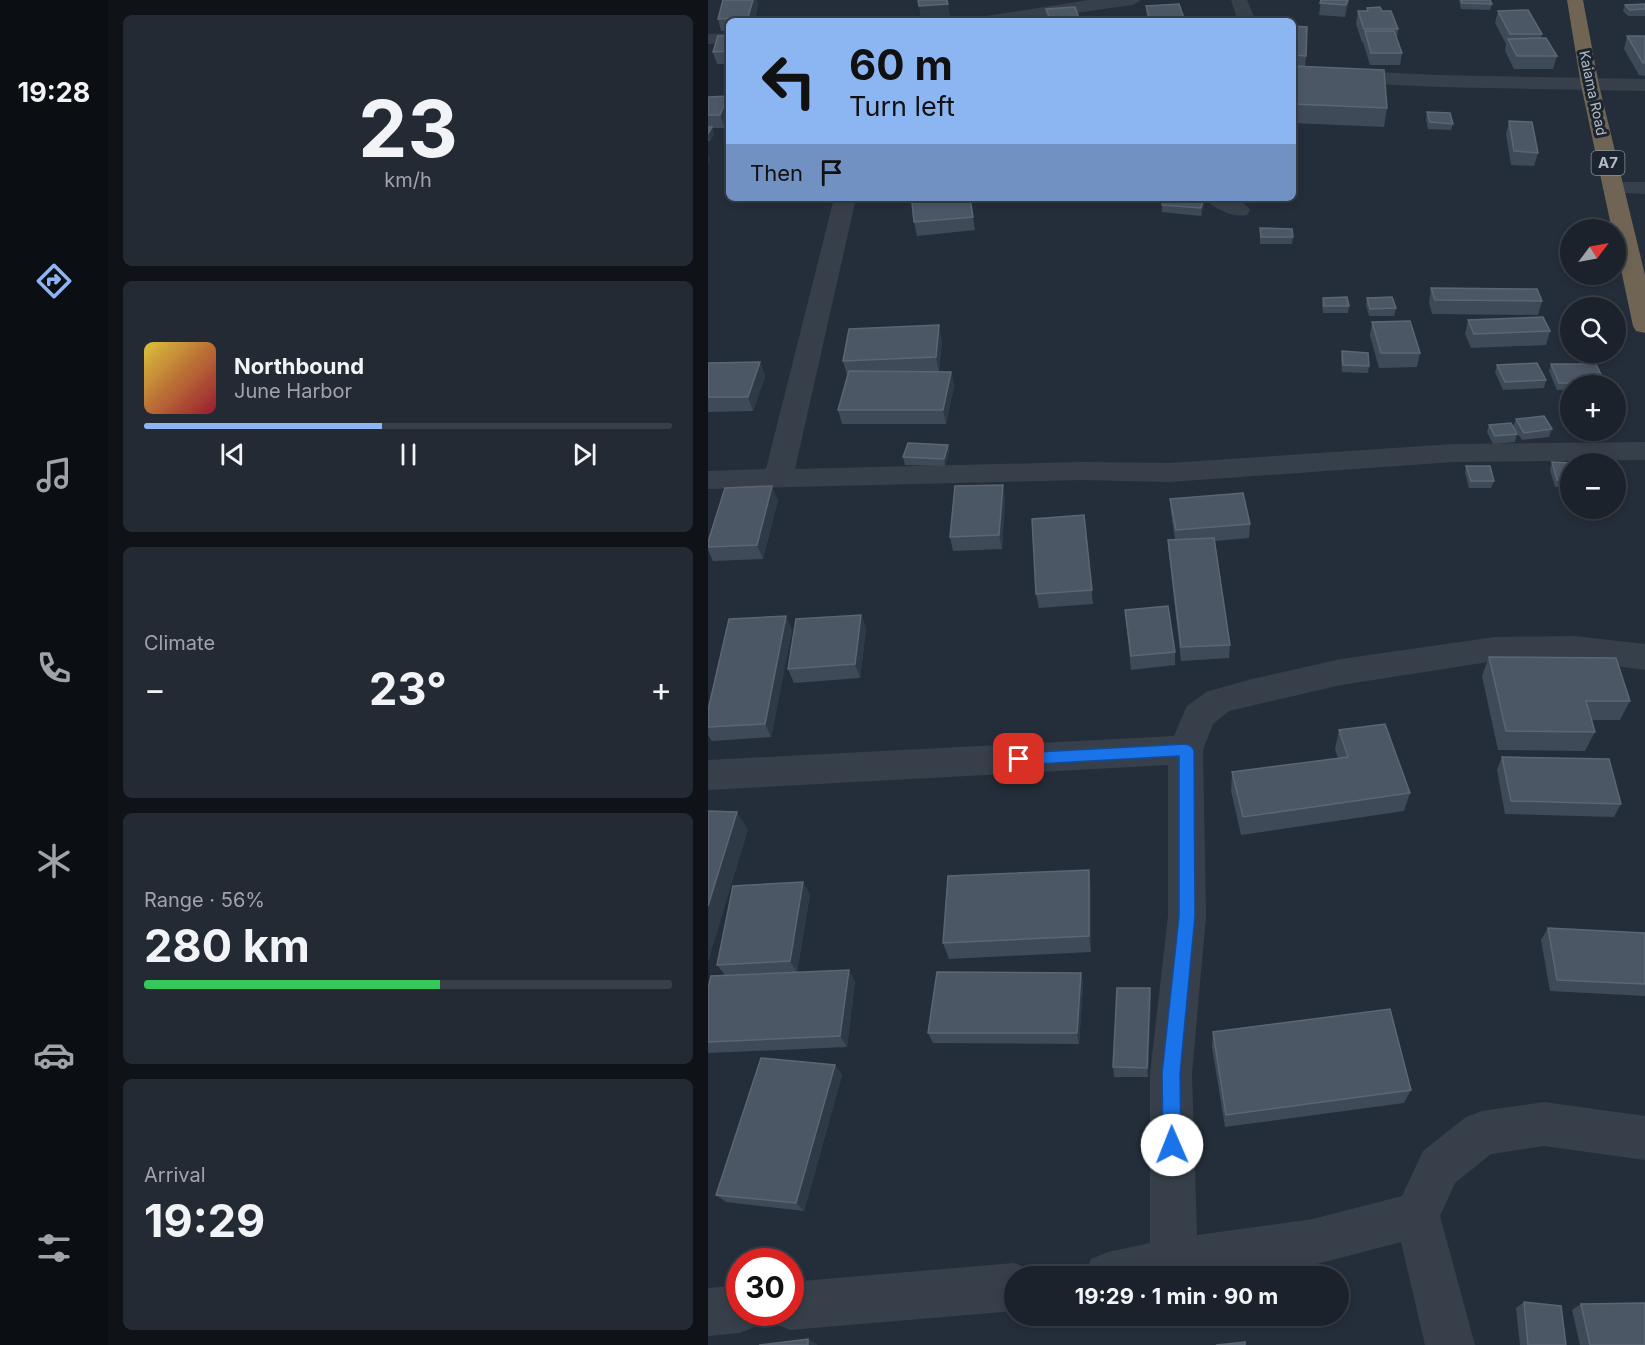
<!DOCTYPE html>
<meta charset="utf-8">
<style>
:root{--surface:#1b222c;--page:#242a34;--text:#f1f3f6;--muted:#a0a4a9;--line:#393f48;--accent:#8cb6f2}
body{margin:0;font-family:Inter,sans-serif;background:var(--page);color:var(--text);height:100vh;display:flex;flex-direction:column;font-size:22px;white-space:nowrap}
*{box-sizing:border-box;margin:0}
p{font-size:20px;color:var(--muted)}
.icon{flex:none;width:33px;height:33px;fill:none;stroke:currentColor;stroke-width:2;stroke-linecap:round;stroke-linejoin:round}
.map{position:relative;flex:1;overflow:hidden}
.details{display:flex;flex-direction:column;gap:15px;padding:15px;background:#0f1318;width:600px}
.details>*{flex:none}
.hud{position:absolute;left:18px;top:18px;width:570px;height:183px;border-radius:9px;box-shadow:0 3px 9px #0003,0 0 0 2px var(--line);background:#8cb6f2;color:#111;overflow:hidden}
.needle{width:39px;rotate:58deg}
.buttons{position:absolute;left:852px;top:219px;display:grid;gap:12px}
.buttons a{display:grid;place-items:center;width:66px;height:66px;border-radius:50%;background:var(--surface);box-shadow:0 3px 9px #0003,0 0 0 2px var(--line);font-size:30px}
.speed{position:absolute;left:18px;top:1248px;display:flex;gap:12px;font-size:30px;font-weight:700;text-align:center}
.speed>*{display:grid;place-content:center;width:78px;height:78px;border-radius:50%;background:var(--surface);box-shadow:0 3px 9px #0003,0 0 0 2px var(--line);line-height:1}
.speed .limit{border:9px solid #d22;background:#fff;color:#111}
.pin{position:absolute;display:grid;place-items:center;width:51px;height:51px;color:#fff;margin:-26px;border-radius:12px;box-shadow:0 3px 9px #0006}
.me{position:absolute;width:66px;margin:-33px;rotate:359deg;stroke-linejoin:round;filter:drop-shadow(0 0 4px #0008)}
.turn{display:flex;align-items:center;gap:21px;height:126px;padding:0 24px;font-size:27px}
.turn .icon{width:78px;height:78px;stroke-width:2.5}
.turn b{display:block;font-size:42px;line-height:51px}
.then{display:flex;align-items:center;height:57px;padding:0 24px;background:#0003;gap:12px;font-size:22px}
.big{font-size:45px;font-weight:700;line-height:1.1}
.details .card{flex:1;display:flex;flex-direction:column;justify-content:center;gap:9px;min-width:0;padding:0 21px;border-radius:9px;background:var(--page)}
.details .dial{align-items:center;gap:0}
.dial b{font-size:78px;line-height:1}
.song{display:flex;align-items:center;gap:18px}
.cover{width:72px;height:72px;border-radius:9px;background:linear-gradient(135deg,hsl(50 70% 55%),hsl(350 70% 35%))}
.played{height:6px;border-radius:3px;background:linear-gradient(90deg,var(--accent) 45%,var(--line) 45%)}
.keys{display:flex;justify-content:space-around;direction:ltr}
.heat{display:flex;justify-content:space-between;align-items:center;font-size:33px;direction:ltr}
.charge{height:9px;border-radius:4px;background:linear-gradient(90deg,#34c759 56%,var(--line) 0)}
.trip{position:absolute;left:296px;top:1266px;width:345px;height:60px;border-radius:30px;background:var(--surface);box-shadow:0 3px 9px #0003,0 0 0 2px var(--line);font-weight:700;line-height:60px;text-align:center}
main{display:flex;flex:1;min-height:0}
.dock{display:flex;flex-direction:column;width:108px;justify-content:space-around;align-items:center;background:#0b0e12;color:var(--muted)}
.dock .icon{width:42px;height:42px}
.dock .on{color:var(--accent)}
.dock b{font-size:27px;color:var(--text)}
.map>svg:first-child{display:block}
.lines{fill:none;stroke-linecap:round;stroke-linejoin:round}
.minor{fill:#37404a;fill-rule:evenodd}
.highway{fill:#706555;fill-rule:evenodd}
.wall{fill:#3f4a58}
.shaded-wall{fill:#2f3a47}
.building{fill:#4b5764;stroke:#5c6673;stroke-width:1.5}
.route{fill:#1a73e8;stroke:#114b97;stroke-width:1.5}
.labels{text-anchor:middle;stroke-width:6;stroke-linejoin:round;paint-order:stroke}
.far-street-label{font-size:14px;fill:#b3bbc6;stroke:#1c252f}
.shield{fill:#1c252f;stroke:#868e99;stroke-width:1.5}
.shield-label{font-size:15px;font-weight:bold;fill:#b3bbc6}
</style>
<main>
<nav class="dock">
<b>19:28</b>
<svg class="icon on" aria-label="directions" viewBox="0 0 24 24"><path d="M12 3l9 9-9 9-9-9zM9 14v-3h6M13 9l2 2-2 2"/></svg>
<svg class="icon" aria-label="music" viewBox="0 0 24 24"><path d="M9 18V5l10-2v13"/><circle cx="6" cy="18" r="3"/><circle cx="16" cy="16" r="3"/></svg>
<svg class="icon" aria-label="phone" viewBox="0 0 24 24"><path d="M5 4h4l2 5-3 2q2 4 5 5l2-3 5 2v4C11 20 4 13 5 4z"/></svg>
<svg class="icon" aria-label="climate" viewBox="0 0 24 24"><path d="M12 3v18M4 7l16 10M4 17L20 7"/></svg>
<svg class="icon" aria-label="car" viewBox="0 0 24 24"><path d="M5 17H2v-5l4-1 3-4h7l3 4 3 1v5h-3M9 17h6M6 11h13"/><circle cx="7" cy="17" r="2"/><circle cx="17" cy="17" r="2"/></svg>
<svg class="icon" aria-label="filters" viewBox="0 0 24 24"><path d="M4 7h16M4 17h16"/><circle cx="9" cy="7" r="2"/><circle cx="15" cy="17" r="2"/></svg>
</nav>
<section class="details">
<div class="card dial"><b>23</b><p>km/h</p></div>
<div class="card">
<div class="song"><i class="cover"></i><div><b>Northbound</b><p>June Harbor</p></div></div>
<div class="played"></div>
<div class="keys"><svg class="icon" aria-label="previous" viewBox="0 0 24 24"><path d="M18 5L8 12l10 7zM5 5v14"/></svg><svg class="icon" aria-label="pause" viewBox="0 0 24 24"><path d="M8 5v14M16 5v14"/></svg><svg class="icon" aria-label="next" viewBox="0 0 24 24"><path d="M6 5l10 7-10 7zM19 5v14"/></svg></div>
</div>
<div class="card"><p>Climate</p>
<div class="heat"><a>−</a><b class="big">23°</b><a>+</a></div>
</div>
<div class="card"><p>Range · 56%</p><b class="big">280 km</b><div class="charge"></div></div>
<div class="card"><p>Arrival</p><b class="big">19:29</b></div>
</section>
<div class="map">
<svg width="937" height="1345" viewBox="0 0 937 1345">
<rect width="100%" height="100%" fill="#242e3a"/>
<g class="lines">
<g class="minor">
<polygon points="380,0 433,0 425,5 309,21 270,21 273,17 279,16"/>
<polygon points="523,0 539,0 548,21 530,21"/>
<polygon points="21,33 21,43 0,44 0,34"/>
<polygon points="585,68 730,75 937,79 937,91 730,87 585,80"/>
<polygon points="905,182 937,182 937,194 898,192 894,188 898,184"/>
<polygon points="126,198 148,198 87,469 375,462 461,463 746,444 937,442 937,460 746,462 461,482 375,480 0,489 0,471 58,469"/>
<path d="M497,198C513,198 532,195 542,210L539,215C526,218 505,209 497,198Z"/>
<polygon points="866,636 937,644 937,670 866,660 787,661 633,685 521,711 505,724 495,750 498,916 484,1074 489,1235 605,1219 694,1196 715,1151 758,1117 774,1111 836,1102 937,1116 937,1160 836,1146 783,1154 747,1183 732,1216 767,1345 717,1345 693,1242 605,1265 529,1276 376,1276 383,1259 400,1252 442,1243 442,1074 460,916 460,765 0,790 0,760 466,736 479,706 498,692 540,680 633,659 787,637"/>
<polygon points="306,1263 323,1270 326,1276 306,1276 306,1311 82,1330 65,1323 60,1312 82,1312 82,1282"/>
<polygon points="32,1285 32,1312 55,1312 49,1326 32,1333 0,1336 0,1288"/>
</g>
<polygon class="highway" points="859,0 875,0 891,85 937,275 937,333 928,331 925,326 908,246 908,230 904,230 873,85"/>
</g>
<g class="wall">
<polygon points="15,0 49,0 50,5 46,21 21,21 21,31 13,31 10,19"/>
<polygon points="613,0 641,0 637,17 611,15"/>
<polygon points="751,0 782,0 784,4 782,10 753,9"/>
<polygon points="937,4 937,16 920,16 915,11 917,5"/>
<polygon points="438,6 477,21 439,21"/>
<polygon points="659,8 674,11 690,29 689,38 694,53 692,65 662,65 655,42 654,42 648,24 650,11 658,11"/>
<polygon points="338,9 372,21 339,21"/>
<polygon points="790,11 834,34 833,38 849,56 845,69 806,69 797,51 798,44 787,23"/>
<polygon points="585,26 598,56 597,67 679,108 676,127 585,123"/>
<polygon points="21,35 21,64 9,64 5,52"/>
<polygon points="919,36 937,36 937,76 931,75 916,49"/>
<polygon points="20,96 21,100 21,117 17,128 4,128 6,134 2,141 0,141 0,97"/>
<polygon points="719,112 745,124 743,130 720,129 718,119"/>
<polygon points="801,121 830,153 826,166 803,165 798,134"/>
<polygon points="262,198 267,230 209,236 206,222"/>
<polygon points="456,198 498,198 493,216 454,212 454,205"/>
<polygon points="552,228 585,237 584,244 552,244"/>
<polygon points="723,288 834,301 830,315 724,314 721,302"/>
<polygon points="615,298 641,306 640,313 615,313 614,305"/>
<polygon points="659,298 688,308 686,316 661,316 658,305"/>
<polygon points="760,320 842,331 838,345 763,348 757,334"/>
<polygon points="664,322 712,353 709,367 671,368 662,336"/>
<polygon points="234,340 231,371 217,371 243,372 246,386 238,424 134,424 130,410 140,375 139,375 135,361"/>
<polygon points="634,351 661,366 660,373 634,372 633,359"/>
<polygon points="52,362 57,377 45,411 0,412 0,363"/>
<polygon points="843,364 897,383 896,386 862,386 862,390 849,390 841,371"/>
<polygon points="789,365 838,380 836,388 795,390 787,372"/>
<polygon points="862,399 862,427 851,408 854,400"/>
<polygon points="808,419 844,429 841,437 814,440 805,427"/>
<polygon points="781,425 809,434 807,442 785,444 779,432"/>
<polygon points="865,430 904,430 867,434"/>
<polygon points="240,445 241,452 237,466 197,465 195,457"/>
<polygon points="844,462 862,464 862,487 847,487 842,470"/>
<polygon points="758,466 786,481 783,488 761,488 757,473"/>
<polygon points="297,499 294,549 245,551 242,537"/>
<polygon points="462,499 542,524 541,538 507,541 522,645 521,658 473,661 461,555 460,540 467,540 463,513"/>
<polygon points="70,500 55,559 5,561 0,550 0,542"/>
<polygon points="376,515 385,604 331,608 328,594"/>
<polygon points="417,610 467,652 467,665 423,670"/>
<polygon points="153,615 158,629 152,678 86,683 80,669"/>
<polygon points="84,630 63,737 4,741 0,735 0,710"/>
<polygon points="781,657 922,701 912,720 884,720 887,732 877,751 790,750 774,676"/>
<polygon points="631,730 702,793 696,811 533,835 523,791 524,772 630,758 627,749"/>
<polygon points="794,757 913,804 906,817 797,814 789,770"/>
<polygon points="383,887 383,952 241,959 235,943"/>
<polygon points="102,894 89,972 147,981 139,1047 0,1053 0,988 17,975 9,965"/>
<polygon points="840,928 937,933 937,996 842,991 833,940"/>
<polygon points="373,973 375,984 371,1044 225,1043 220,1033"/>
<polygon points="442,988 443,999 440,1077 406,1077 405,1067"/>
<polygon points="505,1032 703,1090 696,1103 517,1127 504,1047"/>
<polygon points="127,1065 134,1075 96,1211 18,1202 8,1195"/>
<polygon points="816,1302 858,1345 812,1345 808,1308"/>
<polygon points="873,1304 937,1345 872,1345 864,1310"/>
</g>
<g class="shaded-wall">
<polygon points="45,0 49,0 50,5 46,21 41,21 40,17"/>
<polygon points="640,0 641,0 637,17 638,5"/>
<polygon points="240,4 242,16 213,19 211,6"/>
<polygon points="20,96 21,100 21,117 17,128 12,115"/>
<polygon points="4,127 6,134 2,141 0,134"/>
<polygon points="0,153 2,160 0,164"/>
<polygon points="496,198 498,198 493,216 493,208"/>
<polygon points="231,325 234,340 231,371 228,357"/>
<polygon points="52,362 57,377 45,411 40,397"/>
<polygon points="243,372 246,386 238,424 235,410"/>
<polygon points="240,445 241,452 237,466 236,459"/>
<polygon points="295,485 297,499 294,549 291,535"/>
<polygon points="64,486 70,500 55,559 49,545"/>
<polygon points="153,615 158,629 152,678 147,664"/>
<polygon points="78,616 84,630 63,737 57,724"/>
<polygon points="29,812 40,830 0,962 0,906"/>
<polygon points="381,870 383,887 383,952 381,936"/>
<polygon points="95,882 102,894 89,972 82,961"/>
<polygon points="141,970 147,981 139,1047 132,1036"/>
<polygon points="373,973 375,984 371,1044 369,1033"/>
<polygon points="442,988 443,999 440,1077 439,1068"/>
<polygon points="127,1065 134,1075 96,1211 88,1203"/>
<polygon points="100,1339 109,1344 109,1345 100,1345"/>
</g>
<g class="building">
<polygon points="15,0 45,0 40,17 10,19"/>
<polygon points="210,0 239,0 240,4 211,6"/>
<polygon points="613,0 640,0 638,5 612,3"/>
<polygon points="753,0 782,0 784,4 754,3"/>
<polygon points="471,4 477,21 442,21 438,6"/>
<polygon points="937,4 937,9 922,10 917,5"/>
<polygon points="367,7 372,21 343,21 338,9"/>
<polygon points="672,7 674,11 683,11 690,29 656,29 650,11 660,11 659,8"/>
<polygon points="820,10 834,34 802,34 790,11"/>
<polygon points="525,18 526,21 500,21 499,19"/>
<polygon points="585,26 599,27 598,56 585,55"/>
<polygon points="657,31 686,31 694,53 663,53"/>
<polygon points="21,35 21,51 5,52 10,36"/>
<polygon points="919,36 937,36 937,63 935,63"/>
<polygon points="838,38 849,56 809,56 800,39"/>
<polygon points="585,66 676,70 679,108 585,104"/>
<polygon points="20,96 12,115 0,115 0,97"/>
<polygon points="719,112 742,113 745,124 722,122"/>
<polygon points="801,121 824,122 830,153 806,151"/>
<polygon points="0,127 4,127 0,134"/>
<polygon points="262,198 265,217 206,222 204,203"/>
<polygon points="456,198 496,198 493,208 454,205"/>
<polygon points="552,228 584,229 585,237 553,237"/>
<polygon points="723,288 829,289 834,301 727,300"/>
<polygon points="639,297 641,306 616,306 615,298"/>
<polygon points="684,297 688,308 662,309 659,298"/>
<polygon points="835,317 842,331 766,334 760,320"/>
<polygon points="702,321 712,353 673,353 664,322"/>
<polygon points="231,325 228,357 135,361 141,329"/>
<polygon points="634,351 660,353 661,366 635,365"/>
<polygon points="52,362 40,397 0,397 0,363"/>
<polygon points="829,363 838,380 797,382 789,365"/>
<polygon points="843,364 888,364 897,383 851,383"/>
<polygon points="141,371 243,372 235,410 130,410"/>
<polygon points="862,399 862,415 854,400"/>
<polygon points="836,416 844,429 816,433 808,419"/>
<polygon points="803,423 809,434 787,436 781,425"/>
<polygon points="200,443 240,445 236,459 195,457"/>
<polygon points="844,462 888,464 862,464 862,480 849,480"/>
<polygon points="758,466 782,466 786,481 763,481"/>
<polygon points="295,485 291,535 242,537 247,486"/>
<polygon points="64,486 49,545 0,547 0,542 17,488"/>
<polygon points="535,493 542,524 468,530 462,499"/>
<polygon points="376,515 384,590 328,594 324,519"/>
<polygon points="506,538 522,645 473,647 460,540"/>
<polygon points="460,606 467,652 423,656 417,610"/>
<polygon points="153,615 147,664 80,669 88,619"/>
<polygon points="78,616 57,724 0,727 0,710 21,619"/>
<polygon points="781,657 908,658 922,701 878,701 887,732 798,731"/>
<polygon points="677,724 702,793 535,817 524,772 640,757 631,730"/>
<polygon points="794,757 901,759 913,804 803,801"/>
<polygon points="0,811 29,812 0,906"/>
<polygon points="381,870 381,936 235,943 240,876"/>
<polygon points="95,882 82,961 9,965 25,886"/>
<polygon points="840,928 937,933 937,984 849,980"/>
<polygon points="141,970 132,1036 0,1042 0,988 3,976"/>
<polygon points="229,972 373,973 369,1033 220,1033"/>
<polygon points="409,988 442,988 439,1068 405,1067"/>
<polygon points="682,1009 703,1090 518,1115 505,1032"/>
<polygon points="53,1058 127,1065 88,1203 8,1195"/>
<polygon points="816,1302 853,1306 858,1345 820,1345"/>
<polygon points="937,1303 937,1345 882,1345 873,1304"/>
<polygon points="100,1339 100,1345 51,1345"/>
<polygon points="537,1342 537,1345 508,1345"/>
</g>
<polygon class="route" points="478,744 483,746 486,750 487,916 472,1074 473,1145 471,1151 464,1154 458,1151 455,1145 454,1074 471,916 471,756 311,765 306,764 303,759 306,755 311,753"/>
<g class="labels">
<g class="far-street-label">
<text transform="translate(885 93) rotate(78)" y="5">Kaiama Road</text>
</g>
<rect class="shield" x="883.5" y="151" width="33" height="24" rx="4.5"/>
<g class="shield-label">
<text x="900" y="168">A7</text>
</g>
</g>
</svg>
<div class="buttons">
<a><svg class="needle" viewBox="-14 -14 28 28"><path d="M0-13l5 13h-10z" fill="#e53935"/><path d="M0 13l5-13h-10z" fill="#a0a4a9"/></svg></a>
<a><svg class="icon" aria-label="search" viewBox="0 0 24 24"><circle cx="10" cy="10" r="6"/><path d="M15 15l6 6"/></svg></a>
<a>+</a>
<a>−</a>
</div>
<div class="speed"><div class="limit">30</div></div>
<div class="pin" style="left:311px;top:759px;background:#d93025"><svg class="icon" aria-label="arrive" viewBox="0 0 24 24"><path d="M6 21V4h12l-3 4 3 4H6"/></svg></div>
<svg class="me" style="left:464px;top:1145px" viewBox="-20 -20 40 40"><circle r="19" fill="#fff"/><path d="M0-13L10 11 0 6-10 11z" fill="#1a73e8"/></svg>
<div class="trip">19:29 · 1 min · 90 m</div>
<div class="hud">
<div class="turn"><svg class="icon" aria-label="left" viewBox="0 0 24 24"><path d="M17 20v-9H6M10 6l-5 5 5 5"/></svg><div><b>60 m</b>Turn left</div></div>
<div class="then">Then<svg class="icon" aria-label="arrive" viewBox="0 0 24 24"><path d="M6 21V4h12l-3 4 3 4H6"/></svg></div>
</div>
</div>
</main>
